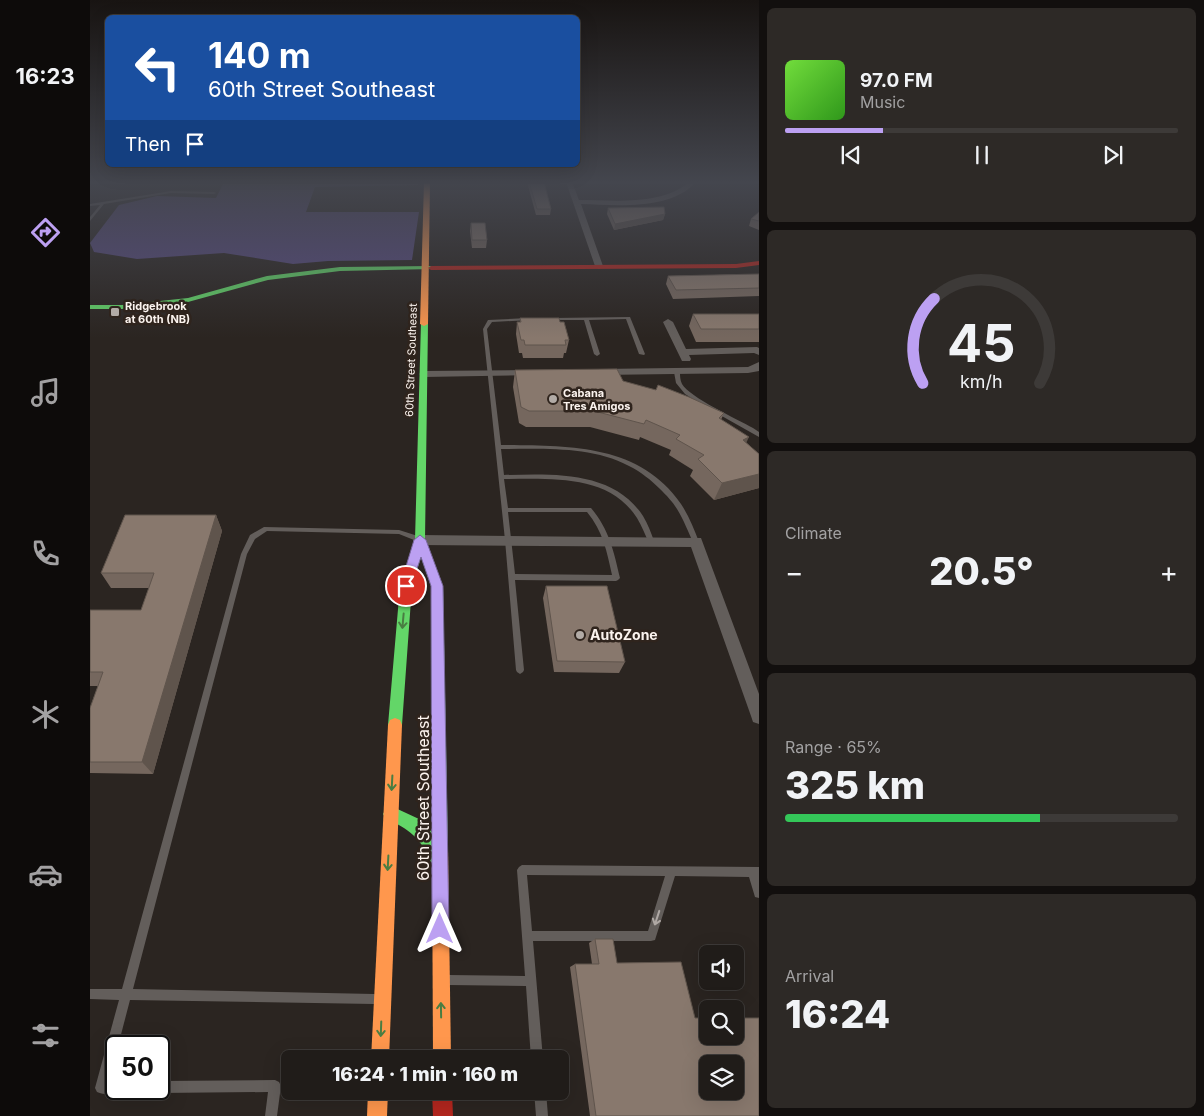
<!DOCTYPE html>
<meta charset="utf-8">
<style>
:root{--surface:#201c19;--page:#2d2926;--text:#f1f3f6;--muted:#a2a1a2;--line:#3d3a38;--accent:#bca0f2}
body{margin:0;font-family:Inter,sans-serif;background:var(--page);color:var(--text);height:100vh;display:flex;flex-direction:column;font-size:19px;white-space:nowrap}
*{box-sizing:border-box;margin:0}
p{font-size:16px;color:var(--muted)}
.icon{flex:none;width:28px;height:28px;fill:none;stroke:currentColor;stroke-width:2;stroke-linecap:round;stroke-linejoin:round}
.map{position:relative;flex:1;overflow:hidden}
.details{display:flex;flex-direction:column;gap:8px;padding:8px;background:#120f0e;width:445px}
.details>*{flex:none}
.top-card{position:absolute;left:15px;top:15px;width:475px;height:152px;border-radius:8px;box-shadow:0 5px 20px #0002,0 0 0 1px var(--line);background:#1a4fa0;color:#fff;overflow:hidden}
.controls{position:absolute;left:609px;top:945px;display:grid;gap:10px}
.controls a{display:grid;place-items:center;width:45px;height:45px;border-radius:8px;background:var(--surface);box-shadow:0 5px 20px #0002,0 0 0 1px var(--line);font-size:25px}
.speed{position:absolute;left:15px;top:1035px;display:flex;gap:10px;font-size:25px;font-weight:700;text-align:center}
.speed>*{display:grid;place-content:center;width:65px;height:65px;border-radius:50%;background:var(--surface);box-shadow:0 5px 20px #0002,0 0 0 1px var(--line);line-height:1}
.speed .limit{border:2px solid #111;border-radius:8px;background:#fff;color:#111}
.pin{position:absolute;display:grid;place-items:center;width:42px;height:42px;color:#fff;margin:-21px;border:2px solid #fff;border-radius:50%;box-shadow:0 1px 5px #0007}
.me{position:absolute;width:55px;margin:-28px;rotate:0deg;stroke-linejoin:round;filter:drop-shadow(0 0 4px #0008)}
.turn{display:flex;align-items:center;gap:18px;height:105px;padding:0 20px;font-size:22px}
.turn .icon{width:65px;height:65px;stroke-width:2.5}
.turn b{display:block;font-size:35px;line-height:42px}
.then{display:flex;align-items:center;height:48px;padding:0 20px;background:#0003;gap:10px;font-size:19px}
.big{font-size:38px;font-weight:800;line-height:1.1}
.details .card{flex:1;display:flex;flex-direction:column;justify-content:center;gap:8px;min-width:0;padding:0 18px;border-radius:8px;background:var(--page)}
.details .dial{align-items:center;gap:0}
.dial svg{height:130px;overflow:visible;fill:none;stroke:var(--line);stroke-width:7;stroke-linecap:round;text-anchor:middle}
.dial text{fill:var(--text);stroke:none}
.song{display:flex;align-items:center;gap:15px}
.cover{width:60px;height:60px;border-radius:8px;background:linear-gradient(135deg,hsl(100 70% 55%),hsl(110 70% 35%))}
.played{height:5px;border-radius:2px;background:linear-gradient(90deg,var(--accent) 25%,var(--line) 25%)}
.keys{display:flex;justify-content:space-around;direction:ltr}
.heat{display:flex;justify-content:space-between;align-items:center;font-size:28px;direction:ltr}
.charge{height:8px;border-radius:4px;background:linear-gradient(90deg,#34c759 65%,var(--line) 0)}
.trip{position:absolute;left:191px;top:1050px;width:288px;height:50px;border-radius:8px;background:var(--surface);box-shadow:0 5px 20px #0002,0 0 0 1px var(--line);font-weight:800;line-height:50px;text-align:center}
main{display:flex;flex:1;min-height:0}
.tab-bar{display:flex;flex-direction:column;width:90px;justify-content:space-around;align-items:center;background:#0d0b0a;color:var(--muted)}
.tab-bar .icon{width:35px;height:35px}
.tab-bar .active{color:var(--accent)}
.tab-bar b{font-size:22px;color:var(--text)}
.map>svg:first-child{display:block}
.forest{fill:#584b81}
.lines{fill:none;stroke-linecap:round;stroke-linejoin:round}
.lane{fill:#635e5b;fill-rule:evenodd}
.street{fill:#635e5b;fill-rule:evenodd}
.fast{fill:#63d668;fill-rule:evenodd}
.slow{fill:#ff974d;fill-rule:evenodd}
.jam{fill:#b3261e;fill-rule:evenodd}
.wall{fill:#75675e}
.shaded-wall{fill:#5f544c}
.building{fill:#88786d;stroke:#5f544c;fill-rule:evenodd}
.oneway{stroke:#497d42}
.oneway2{stroke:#afa8a4}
.route{fill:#bca0f2;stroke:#7a689d}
.poi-dot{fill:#b2aba6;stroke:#2f241d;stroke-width:2}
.labels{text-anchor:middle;stroke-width:5;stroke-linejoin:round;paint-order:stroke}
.far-poi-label{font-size:11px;font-weight:bold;fill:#fbf3ee;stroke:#2f241d;text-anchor:start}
.far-street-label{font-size:11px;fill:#fbf3ee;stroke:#2f241d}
.poi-label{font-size:14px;font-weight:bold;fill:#fbf3ee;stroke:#2f241d;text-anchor:start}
.near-street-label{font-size:16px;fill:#fbf3ee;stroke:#2f241d}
</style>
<main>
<nav class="tab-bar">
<b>16:23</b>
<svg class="icon active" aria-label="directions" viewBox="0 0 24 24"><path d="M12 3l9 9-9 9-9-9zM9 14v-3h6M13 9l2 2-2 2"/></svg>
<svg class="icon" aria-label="music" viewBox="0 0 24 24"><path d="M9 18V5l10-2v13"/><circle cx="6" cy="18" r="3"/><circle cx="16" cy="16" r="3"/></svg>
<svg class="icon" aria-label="phone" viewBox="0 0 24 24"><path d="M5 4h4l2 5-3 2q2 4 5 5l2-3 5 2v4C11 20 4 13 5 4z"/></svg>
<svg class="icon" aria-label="climate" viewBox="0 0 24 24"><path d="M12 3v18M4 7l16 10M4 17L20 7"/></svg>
<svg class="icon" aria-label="car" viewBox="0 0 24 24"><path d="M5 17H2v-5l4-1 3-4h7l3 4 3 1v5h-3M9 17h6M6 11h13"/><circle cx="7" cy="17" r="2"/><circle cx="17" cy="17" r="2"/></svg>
<svg class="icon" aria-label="filters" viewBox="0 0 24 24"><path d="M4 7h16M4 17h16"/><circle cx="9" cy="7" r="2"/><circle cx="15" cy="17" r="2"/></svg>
</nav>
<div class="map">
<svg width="669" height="1116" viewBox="0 0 669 1116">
<rect width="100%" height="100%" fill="#2b2521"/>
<polygon class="forest" points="134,182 328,182 328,185 225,187 216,212 329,212 322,260 238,261 203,264 134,253 47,259 4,252 0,243 29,205 67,196 126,198"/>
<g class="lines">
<g class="lane">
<polygon points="81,191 124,192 126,193 124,194 81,193 14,204 0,221 0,217 10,205 0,206 0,204"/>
<polygon points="540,317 555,354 554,355 549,354 536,319 499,320 510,354 507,356 504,354 494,320 462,320 460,319 462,318"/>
<path d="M438,318H440V320L402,322L397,329L411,445C477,446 549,443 591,504C599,516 604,529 609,542L606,545L604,544C598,532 594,520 587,509C583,502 576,495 570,489C561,480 551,472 539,466C501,446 453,449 411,449L414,475C462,474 523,470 553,516C558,524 561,533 564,541L563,543H559C555,535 552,526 547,518C519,474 461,479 414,479L418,508H501C519,529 524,552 530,578L528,580L526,581L425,580L434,670L433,672L430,674L427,672L426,670L415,540L393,329L398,320ZM418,512H497C513,531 517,552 522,575L425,574Z"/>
<path d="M587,370L590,372C590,376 590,380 592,384C599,397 647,419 663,428L669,432V437L614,406L595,394L586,383L584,372Z"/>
<path d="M174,527L309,530L331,537L332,539L329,542L309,534L177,531L165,539L157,554L43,989L284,994L288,995L289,999L288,1003L284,1004L40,1000L28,1046H26V1052L18,1082H26V1089H32L30,1092C23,1095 14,1095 7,1092L5,1088L29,1000L0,999V989H32L151,554L160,535Z"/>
<path d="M432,865L669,867V898L665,897L659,877L585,876L565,940L561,941H443L453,1059H441L436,986L358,985L354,984L353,980L354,976L358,975L435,976L427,870L429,867ZM437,875L575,876L558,931H442Z"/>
<polygon points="185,1080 189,1082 191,1086 187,1116 175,1116 178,1092 69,1093 65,1091 64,1089 69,1089 69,1081"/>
<polygon points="444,1091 456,1091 458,1116 446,1116"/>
</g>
<g class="street">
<path d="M476,182H482L489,200C524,200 571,206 599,182H606C580,211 526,205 491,204L513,266L509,269L505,266Z"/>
<polygon points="578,319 583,322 596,349 667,347 669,348 669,355 664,353 599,355 601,359 600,361 592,361 573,322"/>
<polygon points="669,362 669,371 658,373 510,375 505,372 510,369 658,367"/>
<polygon points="443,370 448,373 447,375 334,377 329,374 334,371"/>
<polygon points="330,535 611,538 669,694 669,724 663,722 661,716 601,547 330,545 325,544 323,540 325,536"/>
</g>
<g class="fast">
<polygon points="341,266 344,268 343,269 250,271 178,280 98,302 32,309 0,309 0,305 32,305 98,298 177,276 250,267"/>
<path d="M331,322L338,324L335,540L353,586L358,850L353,862L347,864L341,862C332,839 318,828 296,819L293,814L296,809L301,806L329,819L342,832L341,586L331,557L322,586L312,725L310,730L305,732L300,730L298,725L310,586L325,540Z"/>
</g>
<g class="slow">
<polygon points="334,182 340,182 338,324 334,326 330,324"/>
<polygon points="305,718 310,720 312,725 299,1059 281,1059 298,725 300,720"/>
<polygon points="350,842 356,844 358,850 361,1059 343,1059 342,850 344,844"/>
<polygon points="278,1091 298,1091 297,1116 277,1116"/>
</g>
<g class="jam">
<polygon points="669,261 669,265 646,268 341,270 338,268 341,266 646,264"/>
<polygon points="342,1091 362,1091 363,1116 343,1116"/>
</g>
</g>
<g class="wall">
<polygon points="437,182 454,182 461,209 460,215 446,215"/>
<polygon points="518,208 575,214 573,220 524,230 517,214"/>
<polygon points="669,212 669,230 659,226 661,219"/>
<polygon points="381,223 397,240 396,248 382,248 380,231"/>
<polygon points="669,274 669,296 583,299 576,284 578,276"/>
<polygon points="603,314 669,314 669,342 606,342 599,326"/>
<polygon points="430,318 470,322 479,340 476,353 474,353 473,358 433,358 432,353 429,353 426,334 427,322 430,322"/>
<polygon points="425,370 533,381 634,413 631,420 669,454 669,488 624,500 600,476 603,470 579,455 581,450 550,437 549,440 500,427 436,427 429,423 423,387"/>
<polygon points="126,515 132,531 63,774 0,773 0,708 8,686 0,686 0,610 51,610 59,588 21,588 11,573"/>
<polygon points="456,586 535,662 529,673 464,672 453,598"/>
<polygon points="505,939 527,963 605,1018 669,1116 500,1116 480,967 485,964 502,964 499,943"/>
</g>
<g class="shaded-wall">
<polygon points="68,182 78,182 69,184"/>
<polygon points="575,214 573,220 524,230 525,224"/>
<polygon points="659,437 651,454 653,440"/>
<polygon points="669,474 669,488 624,500 632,483"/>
<polygon points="126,515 132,531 63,774 52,762"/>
</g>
<g class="building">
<polygon points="439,182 454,182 461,209 447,209"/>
<polygon points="574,207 575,214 525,224 518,208"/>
<polygon points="669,212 669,221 661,219"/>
<polygon points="381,223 395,223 397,240 382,240"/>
<polygon points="669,274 669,288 586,290 578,276"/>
<polygon points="603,314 669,314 669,329 611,329"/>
<polygon points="430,318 469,318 470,322 474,322 479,340 475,340 476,345 435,345 434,340 431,340 427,322 431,322"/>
<polygon points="527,369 533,381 566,390 568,385 599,397 634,413 629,418 659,437 653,440 669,454 669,474 632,483 608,459 614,455 586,439 590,435 556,420 554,424 504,411 439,411 431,407 425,370"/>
<polygon points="35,515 126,515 52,762 0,762 0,708 13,672 0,672 0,610 51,610 64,573 11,573"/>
<polygon points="456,586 517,586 535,662 467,661"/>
<path d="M505,939H523L527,963L591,962L605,1018H618V1036H645V1018H669V1116H506L485,964H509ZM618,1064H645V1091H618Z"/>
</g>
<defs><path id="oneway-shaft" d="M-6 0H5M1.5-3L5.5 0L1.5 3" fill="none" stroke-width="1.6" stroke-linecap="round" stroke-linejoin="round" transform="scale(1.25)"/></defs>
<g class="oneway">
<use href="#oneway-shaft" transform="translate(313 621) rotate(95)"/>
<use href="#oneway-shaft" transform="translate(302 783) rotate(93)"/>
<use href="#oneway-shaft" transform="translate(298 863) rotate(93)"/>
<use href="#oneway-shaft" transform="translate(351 1010) rotate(-91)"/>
<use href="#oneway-shaft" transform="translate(291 1029) rotate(92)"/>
</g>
<use class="oneway2" href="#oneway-shaft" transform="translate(567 918) rotate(108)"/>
<linearGradient id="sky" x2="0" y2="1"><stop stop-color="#181412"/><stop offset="0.54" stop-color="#44464e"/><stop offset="1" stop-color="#44464e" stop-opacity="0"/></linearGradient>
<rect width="669" height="338" fill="url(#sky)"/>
<polygon class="route" points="330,535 336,540 353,586 359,929 356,935 350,937 344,935 342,929 341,586 331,557 320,589 312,589 310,586 324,540"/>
<g class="poi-dot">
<rect x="20" y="307" width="10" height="10" rx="2.5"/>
<circle cx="463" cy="399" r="5"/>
<circle cx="490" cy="635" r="5"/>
</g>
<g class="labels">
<g class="far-poi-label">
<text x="35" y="310">Ridgebrook<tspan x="35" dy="13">at 60th (NB)</tspan></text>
<text x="473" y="397">Cabana<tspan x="473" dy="13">Tres Amigos</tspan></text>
</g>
<g class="far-street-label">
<text transform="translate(321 360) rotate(-88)" y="4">60th Street Southeast</text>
</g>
<g class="poi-label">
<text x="500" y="640">AutoZone</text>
</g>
<g class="near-street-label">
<text transform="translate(333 798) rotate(-90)" y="6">60th Street Southeast</text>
</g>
</g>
</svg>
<div class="controls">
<a><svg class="icon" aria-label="sound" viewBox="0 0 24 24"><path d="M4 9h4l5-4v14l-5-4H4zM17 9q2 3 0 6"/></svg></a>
<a><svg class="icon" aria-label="search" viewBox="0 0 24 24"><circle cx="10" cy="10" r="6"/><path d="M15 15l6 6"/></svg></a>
<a><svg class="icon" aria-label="layers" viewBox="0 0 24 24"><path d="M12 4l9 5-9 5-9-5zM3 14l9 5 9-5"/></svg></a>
</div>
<div class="speed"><div class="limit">50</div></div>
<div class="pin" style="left:316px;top:586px;background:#d93025"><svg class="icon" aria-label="arrive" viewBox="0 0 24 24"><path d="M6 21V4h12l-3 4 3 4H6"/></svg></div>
<svg class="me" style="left:350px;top:929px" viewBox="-20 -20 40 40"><path d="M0-17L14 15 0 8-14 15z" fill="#bca0f2" stroke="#fff" stroke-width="4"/></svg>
<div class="trip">16:24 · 1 min · 160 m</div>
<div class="top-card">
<div class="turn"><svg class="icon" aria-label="left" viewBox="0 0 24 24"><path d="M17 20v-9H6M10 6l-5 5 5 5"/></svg><div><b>140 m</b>60th Street Southeast</div></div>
<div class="then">Then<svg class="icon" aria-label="arrive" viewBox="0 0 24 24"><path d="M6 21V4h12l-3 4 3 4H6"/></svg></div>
</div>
</div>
<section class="details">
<div class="card">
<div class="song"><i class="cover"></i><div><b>97.0 FM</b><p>Music</p></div></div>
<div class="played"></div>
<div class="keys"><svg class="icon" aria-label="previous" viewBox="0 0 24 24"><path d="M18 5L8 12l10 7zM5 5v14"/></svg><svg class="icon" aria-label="pause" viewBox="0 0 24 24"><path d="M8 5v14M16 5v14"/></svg><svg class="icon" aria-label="next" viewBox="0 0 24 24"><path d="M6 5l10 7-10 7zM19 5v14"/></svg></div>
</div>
<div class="card dial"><svg viewBox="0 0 100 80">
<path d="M14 69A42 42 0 1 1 86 69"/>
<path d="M14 69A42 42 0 0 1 21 17" stroke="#bca0f2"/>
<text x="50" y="56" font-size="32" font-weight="700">45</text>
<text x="50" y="72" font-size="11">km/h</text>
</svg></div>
<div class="card"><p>Climate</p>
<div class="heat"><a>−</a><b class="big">20.5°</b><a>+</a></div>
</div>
<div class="card"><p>Range · 65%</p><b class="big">325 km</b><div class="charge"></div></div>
<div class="card"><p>Arrival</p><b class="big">16:24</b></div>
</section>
</main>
